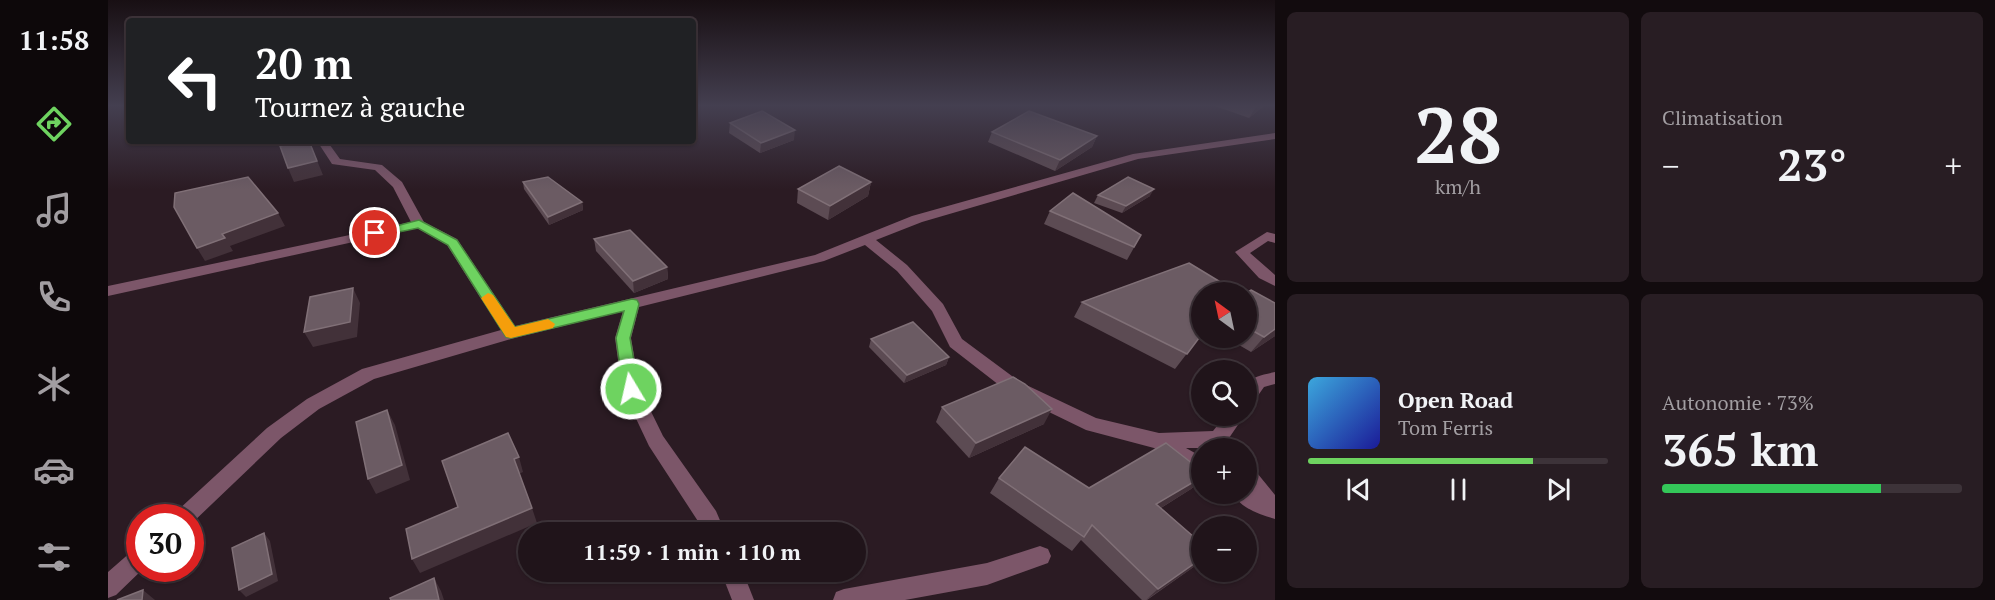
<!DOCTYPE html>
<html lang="fr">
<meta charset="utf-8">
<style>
:root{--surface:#20141a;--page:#281d23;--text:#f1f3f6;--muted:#a29ea2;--line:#3d3339;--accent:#6ed360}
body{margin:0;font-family:"PT Serif",serif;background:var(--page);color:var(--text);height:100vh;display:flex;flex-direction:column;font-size:22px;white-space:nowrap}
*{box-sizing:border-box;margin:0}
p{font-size:20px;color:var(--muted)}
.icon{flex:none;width:33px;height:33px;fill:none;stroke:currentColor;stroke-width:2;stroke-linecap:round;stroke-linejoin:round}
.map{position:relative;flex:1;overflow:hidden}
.sheet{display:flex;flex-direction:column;gap:12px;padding:12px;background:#120b0e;width:720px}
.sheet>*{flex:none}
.banner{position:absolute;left:18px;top:18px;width:570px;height:126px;border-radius:6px;box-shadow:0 2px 4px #0004,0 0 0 2px var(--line);background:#202124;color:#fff;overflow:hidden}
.needle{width:39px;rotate:327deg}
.fabs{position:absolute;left:1083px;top:282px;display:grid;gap:12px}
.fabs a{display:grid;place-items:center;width:66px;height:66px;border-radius:50%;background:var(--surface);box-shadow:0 2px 4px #0004,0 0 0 2px var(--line);font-size:30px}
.speed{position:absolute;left:18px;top:504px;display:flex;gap:12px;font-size:30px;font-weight:700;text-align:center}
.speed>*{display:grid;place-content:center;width:78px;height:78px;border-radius:50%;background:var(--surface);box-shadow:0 2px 4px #0004,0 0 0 2px var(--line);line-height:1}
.speed .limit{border:9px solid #d22;background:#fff;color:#111}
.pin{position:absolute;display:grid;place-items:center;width:51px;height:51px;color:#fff;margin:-26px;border:3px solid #fff;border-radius:50%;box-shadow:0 2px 6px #0007}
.me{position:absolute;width:66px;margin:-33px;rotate:351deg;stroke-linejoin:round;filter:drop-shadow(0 0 4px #0008)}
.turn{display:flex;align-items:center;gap:21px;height:126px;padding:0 30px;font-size:27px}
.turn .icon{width:78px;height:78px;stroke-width:2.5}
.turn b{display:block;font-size:42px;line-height:51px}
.big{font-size:45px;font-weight:700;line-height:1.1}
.sheet .tile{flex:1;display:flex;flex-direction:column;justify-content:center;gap:9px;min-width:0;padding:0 21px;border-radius:9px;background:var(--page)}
.sheet .dial{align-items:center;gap:0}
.dial b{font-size:78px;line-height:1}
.song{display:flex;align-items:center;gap:18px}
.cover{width:72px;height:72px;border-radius:9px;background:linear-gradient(135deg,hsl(200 70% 55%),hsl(240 70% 35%))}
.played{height:6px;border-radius:3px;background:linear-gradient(90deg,var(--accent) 75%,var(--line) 75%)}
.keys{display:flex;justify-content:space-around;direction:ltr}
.heat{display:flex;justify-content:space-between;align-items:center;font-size:33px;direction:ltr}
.charge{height:9px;border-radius:4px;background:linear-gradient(90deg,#34c759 73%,var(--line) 0)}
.sheet .tiles{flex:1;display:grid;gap:12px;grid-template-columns:repeat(2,1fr)}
.trip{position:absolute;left:410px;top:522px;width:348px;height:60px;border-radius:30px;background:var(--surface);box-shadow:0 2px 4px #0004,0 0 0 2px var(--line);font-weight:700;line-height:60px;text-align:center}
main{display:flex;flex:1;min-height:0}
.dock{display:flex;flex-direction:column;width:108px;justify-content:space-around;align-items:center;background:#0d080a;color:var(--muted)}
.dock .icon{width:42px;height:42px}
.dock .selected{color:var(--accent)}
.dock b{font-size:27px;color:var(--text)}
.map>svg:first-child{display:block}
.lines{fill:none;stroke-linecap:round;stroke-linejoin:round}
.street{fill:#7c5669;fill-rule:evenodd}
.wall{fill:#5c4b53}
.shaded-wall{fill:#423139}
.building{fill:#6b5b63;stroke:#807077;stroke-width:1.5}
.route{fill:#6ed360;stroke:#48893e;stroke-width:1.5}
.slow{fill:#f59e0b}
</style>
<main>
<nav class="dock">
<b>11:58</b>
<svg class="icon selected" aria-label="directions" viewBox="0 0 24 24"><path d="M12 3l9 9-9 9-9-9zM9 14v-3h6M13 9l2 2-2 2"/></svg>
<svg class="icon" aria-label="music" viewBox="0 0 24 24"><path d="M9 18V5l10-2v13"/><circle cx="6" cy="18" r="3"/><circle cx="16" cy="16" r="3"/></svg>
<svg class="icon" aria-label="phone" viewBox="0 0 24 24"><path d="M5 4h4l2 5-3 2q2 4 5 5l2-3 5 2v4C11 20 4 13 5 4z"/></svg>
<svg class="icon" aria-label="climate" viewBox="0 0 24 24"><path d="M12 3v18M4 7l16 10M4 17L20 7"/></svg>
<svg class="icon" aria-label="car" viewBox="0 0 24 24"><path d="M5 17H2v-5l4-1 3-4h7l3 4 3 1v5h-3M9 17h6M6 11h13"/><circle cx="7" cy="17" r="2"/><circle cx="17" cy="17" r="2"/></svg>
<svg class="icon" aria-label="filters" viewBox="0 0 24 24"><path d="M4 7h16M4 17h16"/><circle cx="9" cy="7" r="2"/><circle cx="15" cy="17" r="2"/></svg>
</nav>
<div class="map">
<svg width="1167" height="600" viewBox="0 0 1167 600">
<rect width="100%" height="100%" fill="#2b1b23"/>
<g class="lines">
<g class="street">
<polygon points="1167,133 1167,139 1030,159 814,222 768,240 799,265 835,304 854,339 912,382 988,418 1051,433 1105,431 1117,416 1136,416 1121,438 1127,448 1078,448 1094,457 1094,475 1046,448 978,430 900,392 842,347 824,311 789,271 757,245 716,261 531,307 523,338 532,389 555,436 608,511 617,532 597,532 541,446 514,389 507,338 515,311 403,339 266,379 211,409 173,438 82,525 82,518 66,518 69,511 159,428 199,399 254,369 393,330 339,245 309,228 0,296 0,286 303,222 285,187 267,170 224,164 209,141 219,141 232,159 274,165 294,182 316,222 349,239 407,326 707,255 804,216 1025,154"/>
<polygon points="1159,232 1167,234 1167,243 1160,241 1142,253 1167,275 1167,286 1151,278 1127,252"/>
<path d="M1167,372V384L1156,387L1144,404L1138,406C1138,378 1140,378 1167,372Z"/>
<path d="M1138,466L1145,468L1167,495V519C1154,515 1131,508 1126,494H1138Z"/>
<polygon points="932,546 940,549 943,556 940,563 879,585 797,600 725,600 728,592 736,589 879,563"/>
<polygon points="32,548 32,568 36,568 8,595 0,598 0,572 24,551"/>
<polygon points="613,572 635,572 646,600 624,600"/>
</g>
</g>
<g class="wall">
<polygon points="1104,105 1157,105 1141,118"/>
<polygon points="622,123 686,140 652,153 621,133"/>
<polygon points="884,132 989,136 984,147 947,171 880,142"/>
<polygon points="415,182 474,202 475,210 441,225 416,189"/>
<polygon points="763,182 760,196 720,220 689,203 690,189"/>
<polygon points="990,195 1042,196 1014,213 986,203"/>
<polygon points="942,211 1033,235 1019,260 936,224"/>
<polygon points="486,239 559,267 560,279 526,293 488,251"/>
<polygon points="1094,292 1094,334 1067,369 966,317 974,302"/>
<polygon points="1138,293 1167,303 1167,336 1143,352 1119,338 1138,338"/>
<polygon points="763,339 841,357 838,365 796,383 761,347"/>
<polygon points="834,407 936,424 861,458 828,422"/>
<polygon points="1094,471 1094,479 1083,489 1053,508 1094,544 1094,560 1087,566 1039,600 1034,600 973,540 964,551 882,493 891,478 981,488"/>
</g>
<g class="shaded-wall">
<polygon points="1150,105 1157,105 1141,118 1148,107"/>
<polygon points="687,130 686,140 652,153 653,143"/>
<polygon points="989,136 984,147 947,171 952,160"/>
<polygon points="201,141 215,175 186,182 180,168"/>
<polygon points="763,182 760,196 720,220 722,206"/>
<polygon points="1046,189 1042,196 1014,213 1018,206"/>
<polygon points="474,202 475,210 441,225 440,217"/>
<polygon points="170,213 177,226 122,246 125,251 97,261 89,248 114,234"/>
<polygon points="559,267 560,279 526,293 525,281"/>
<polygon points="245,288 252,303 249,337 205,347 196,332"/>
<polygon points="1167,329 1167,336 1143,352 1156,337"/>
<polygon points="841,357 838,365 796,383 799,375"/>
<polygon points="944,409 936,424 861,458 868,443"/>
<polygon points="279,410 287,425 302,480 268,494 260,479"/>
<polygon points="411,457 415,472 411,474 406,459"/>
<polygon points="1094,477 1094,479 1083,489 1035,519 1048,504"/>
<polygon points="424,508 429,523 312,573 304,559"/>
<polygon points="156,533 162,541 170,581 138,597 131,590"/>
<polygon points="1094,558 1094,560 1087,566 1038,600 1050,589"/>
<polygon points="326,578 333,591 336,600 331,600"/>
<polygon points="35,590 47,600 34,600"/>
</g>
<g class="building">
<polygon points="654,111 687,130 653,143 622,123"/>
<polygon points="921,111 989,136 952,160 884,132"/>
<polygon points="195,141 201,141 209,161 180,168 172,146"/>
<polygon points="731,166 763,182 722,206 690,189"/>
<polygon points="140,177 170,213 114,234 117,238 89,248 66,207 67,193"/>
<polygon points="440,177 474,202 440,217 415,182"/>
<polygon points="1020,177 1046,189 1018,206 990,195"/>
<polygon points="965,193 1033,235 1026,247 942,211"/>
<polygon points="522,230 559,267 525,281 486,239"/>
<polygon points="1081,263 1129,292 1094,292 1094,334 1079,354 974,302"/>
<polygon points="245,288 242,322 196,332 202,297"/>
<polygon points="1143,290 1167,303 1167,329 1156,337 1138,327 1138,293"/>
<polygon points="805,322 841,357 799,375 763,339"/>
<polygon points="905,377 917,384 944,409 868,443 834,407"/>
<polygon points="279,410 294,465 260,479 248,422"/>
<polygon points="400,433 411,457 406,459 424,508 304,559 298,529 350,507 334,461"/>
<polygon points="1058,443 1094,471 1094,477 1048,504 1094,544 1094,558 1050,589 984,525 976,537 891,478 917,447 981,488"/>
<polygon points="156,533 164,574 131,590 124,548"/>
<polygon points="326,578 331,600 283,600 282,598"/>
<polygon points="35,590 34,600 9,600"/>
</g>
<linearGradient id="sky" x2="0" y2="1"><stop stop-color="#180f13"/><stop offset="0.56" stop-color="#443f50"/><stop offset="1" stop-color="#443f50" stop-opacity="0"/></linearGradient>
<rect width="1167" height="189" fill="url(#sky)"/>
<polygon class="route" points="311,220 349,240 407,327 524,299 529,300 531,304 522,338 531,389 529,393 523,395 515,389 508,338 516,311 403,338 398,337 340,245 310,228 267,237 261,233"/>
<polygon class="slow" points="380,293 385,295 407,327 440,319 447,324 445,328 403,338 398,337 373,298"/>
</svg>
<div class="fabs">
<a><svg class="needle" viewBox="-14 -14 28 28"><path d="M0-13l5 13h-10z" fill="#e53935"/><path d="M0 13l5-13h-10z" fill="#a29ea2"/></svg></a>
<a><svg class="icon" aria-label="search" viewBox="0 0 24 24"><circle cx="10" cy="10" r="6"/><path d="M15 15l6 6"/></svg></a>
<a>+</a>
<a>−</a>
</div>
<div class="speed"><div class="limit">30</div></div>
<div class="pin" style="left:267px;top:233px;background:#d93025"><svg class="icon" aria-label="arrive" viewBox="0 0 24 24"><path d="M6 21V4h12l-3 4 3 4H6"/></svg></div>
<svg class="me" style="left:523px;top:389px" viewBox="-20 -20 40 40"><circle r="17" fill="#6ed360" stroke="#fff" stroke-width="3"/><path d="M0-11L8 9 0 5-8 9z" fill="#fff"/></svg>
<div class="trip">11:59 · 1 min · 110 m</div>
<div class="banner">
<div class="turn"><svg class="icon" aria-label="left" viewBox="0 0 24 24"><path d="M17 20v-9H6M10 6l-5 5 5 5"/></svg><div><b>20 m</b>Tournez à gauche</div></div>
</div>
</div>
<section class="sheet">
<div class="tiles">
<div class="tile dial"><b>28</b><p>km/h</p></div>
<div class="tile"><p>Climatisation</p>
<div class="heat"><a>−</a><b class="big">23°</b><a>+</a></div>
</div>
<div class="tile">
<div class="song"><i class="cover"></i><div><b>Open Road</b><p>Tom Ferris</p></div></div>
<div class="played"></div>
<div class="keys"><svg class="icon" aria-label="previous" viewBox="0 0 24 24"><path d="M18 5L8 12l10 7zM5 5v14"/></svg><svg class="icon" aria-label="pause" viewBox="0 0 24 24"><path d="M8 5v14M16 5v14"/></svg><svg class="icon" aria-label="next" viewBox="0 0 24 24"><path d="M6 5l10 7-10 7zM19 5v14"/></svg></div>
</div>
<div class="tile"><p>Autonomie · 73%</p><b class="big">365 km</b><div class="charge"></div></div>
</div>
</section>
</main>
